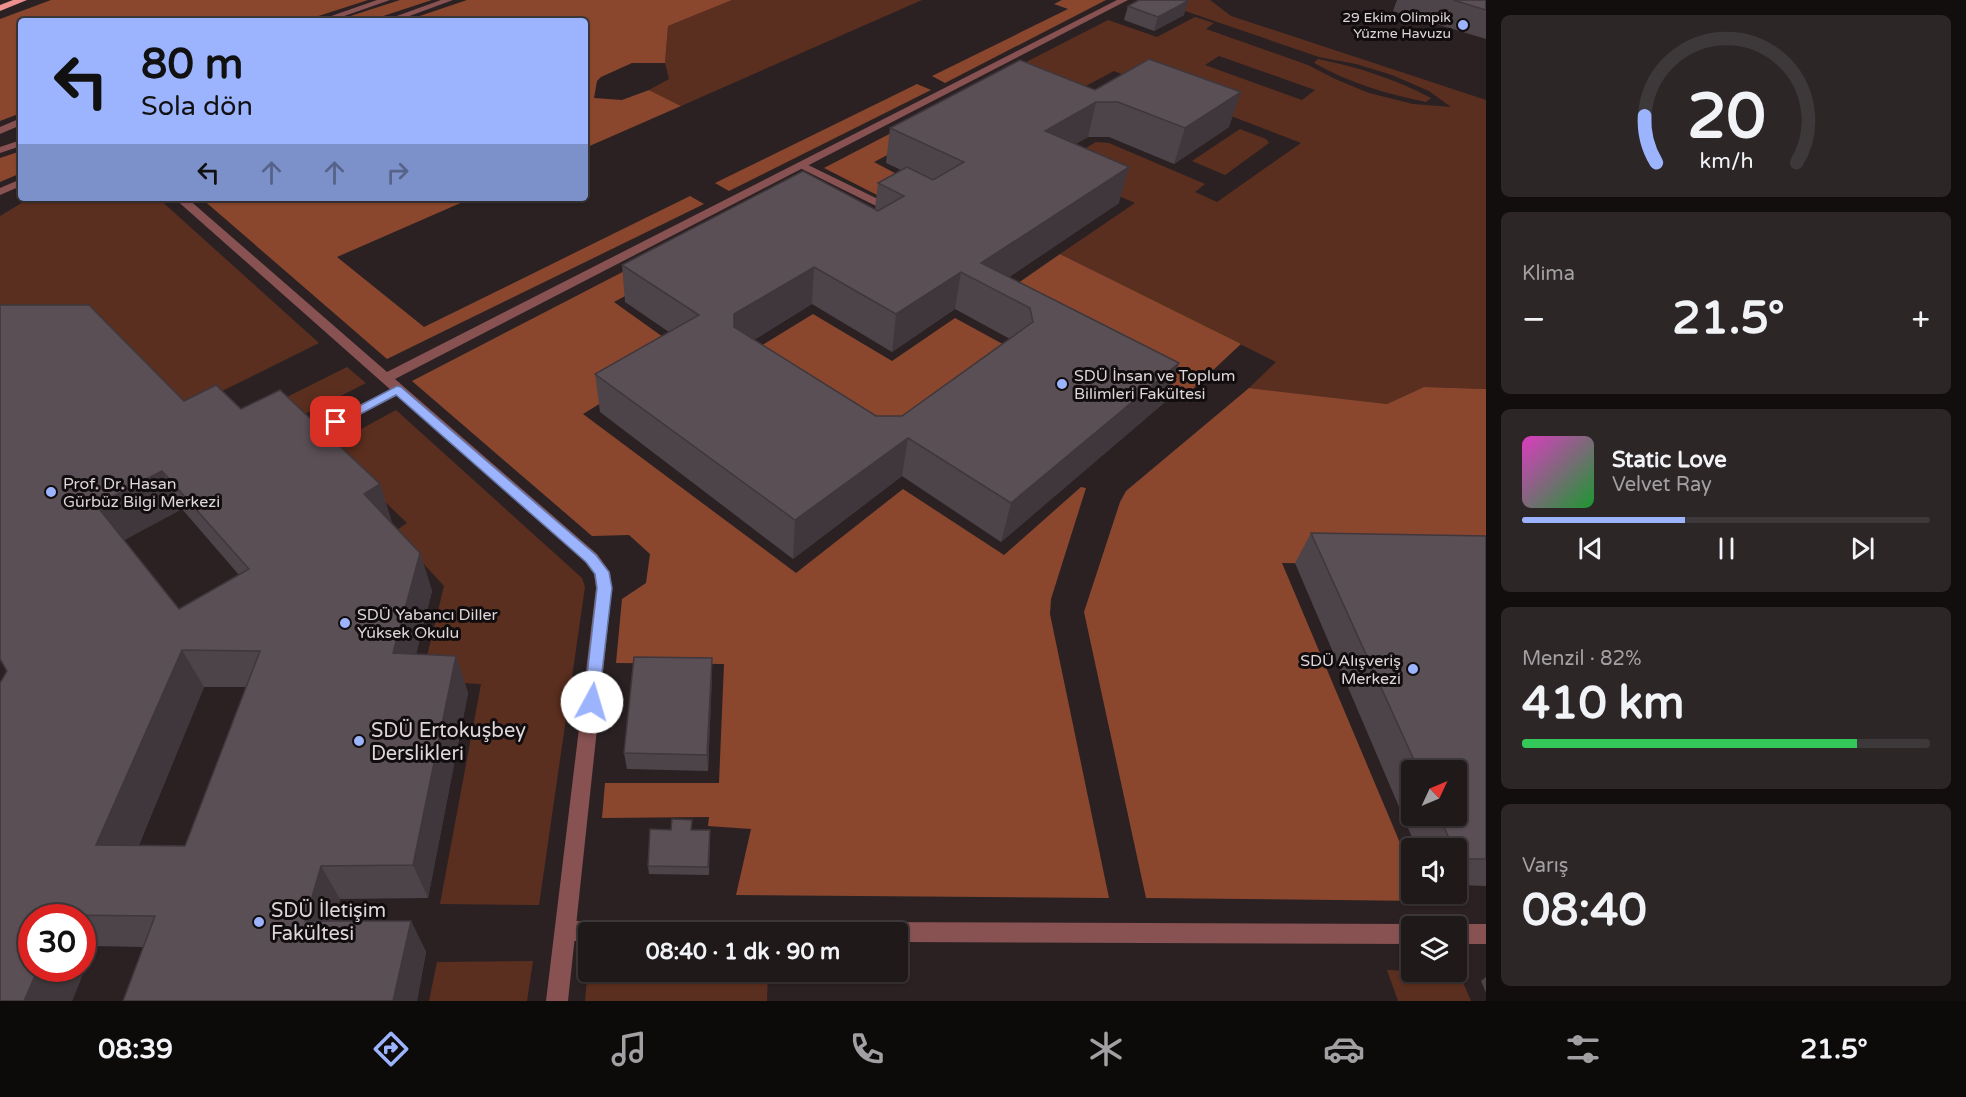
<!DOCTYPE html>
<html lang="tr">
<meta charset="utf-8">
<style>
:root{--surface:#20191a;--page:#2d2627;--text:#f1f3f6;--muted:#a2a0a2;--line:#3d3839;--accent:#9cb4fd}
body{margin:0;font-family:"Varela Round",sans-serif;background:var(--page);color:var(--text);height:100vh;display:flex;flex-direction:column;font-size:22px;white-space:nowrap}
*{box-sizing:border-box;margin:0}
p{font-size:20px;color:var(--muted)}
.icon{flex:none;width:33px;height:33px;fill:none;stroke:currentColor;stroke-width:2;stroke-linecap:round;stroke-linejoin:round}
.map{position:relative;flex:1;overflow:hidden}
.details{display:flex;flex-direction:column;gap:15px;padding:15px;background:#120e0e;width:480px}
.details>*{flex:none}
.top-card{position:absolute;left:18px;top:18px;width:570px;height:183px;border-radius:6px;box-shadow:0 2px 4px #0004,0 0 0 2px var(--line);background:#9cb4fd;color:#111;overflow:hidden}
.needle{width:39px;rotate:46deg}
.tools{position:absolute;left:1401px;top:760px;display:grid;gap:12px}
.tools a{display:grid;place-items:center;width:66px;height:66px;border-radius:6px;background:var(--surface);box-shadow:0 2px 4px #0004,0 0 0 2px var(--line);font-size:30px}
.speed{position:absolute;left:18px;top:904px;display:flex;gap:12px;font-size:30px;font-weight:700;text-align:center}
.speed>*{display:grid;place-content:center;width:78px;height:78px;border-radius:50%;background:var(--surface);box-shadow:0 2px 4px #0004,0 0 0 2px var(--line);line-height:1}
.speed .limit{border:9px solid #d22;background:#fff;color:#111}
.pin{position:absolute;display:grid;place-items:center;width:51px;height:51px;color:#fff;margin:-26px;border-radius:12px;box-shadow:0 3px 9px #0006}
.me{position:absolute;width:66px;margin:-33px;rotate:6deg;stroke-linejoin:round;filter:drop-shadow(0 0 4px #0008)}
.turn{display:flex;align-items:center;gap:21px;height:126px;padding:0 24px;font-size:27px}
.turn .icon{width:78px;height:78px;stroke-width:2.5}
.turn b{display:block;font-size:42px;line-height:51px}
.lanes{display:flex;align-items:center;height:57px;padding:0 24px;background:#0003;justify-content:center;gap:30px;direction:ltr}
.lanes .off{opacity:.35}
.big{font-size:45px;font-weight:700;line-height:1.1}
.details .widget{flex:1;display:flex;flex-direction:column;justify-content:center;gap:9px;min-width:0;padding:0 21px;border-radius:9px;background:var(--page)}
.details .dial{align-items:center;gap:0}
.dial svg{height:156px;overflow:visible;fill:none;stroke:var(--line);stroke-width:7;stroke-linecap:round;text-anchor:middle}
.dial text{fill:var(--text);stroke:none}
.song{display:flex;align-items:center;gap:18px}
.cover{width:72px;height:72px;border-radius:9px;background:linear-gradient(135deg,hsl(310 70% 55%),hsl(130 70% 35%))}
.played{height:6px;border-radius:3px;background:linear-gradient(90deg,var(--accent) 40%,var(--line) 40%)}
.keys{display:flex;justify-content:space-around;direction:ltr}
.heat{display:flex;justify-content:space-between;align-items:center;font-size:33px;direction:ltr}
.charge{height:9px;border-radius:4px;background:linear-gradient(90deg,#34c759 82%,var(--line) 0)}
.trip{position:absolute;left:578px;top:922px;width:330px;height:60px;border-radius:6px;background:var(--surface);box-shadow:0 2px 4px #0004,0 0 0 2px var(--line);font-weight:700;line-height:60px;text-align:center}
.menu{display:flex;height:96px;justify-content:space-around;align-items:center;background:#0d0a0a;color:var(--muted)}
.menu .icon{width:42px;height:42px}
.menu .selected{color:var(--accent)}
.menu b{font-size:27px;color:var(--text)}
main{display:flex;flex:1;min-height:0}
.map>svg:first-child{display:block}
.green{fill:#5b2f1f;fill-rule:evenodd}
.forest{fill:#8a472e}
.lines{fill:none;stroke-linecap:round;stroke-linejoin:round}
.service{fill:#875251;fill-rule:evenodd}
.minor{fill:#875251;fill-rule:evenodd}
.trunk{fill:#ee908e;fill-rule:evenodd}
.wall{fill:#4d4449;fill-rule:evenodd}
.shaded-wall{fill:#3f373c}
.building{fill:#5a4f55;stroke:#3f373c;stroke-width:1.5;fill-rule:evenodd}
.route{fill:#9cb4fd;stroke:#6575a4;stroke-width:1.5}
.poi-dot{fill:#9cb4fd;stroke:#110c0d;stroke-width:2}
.labels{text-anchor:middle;stroke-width:6;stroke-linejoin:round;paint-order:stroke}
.far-poi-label{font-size:14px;fill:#ded6d8;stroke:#110c0d;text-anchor:end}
.poi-label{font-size:16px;fill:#ded6d8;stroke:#110c0d;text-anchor:start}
.near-poi-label{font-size:20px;fill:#ded6d8;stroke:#110c0d;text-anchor:start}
</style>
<main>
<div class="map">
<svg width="1486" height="1001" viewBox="0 0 1486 1001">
<rect width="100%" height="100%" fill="#2b2123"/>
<g class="green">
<polygon points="732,0 922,0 681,106 649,90 669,79 665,63 668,26"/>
<path d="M1153,0H1210L1231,16L1486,100V389L1424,387L1387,404L1249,388L1276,362L1060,254L1135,203L1053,167L1096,142L1109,143L1205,184L1195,192L1217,202L1301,143L1114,71L1067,96L1007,72L1108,20L1157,37L1195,17L1214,23L1206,29L1308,65L1335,79L1369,93L1413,104L1451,107L1429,91L1392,75L1356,64L1319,57ZM1219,56L1315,90L1302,100L1205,65Z"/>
<path d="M1318,59C1358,67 1395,79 1431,98L1426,102C1386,94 1350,83 1314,63Z"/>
<polygon points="1240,129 1266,139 1269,143 1225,175 1192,161"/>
<polygon points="30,198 158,198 319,343 186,409 0,336 0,216"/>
<polygon points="347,367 366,383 261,437 243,419"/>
<polygon points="396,410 582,578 585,587 539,905 440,904 481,684 421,681 444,586 394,532 407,523 328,447"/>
<polygon points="533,961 527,1001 429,1001 437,962"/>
<polygon points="588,968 588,972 768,972 767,1001 585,1001"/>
<polygon points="1387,970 1459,973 1471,1001 1398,1001"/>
</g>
<g class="forest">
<polygon points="51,0 368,0 303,21 21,21 21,113 0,121 0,19"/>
<polygon points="400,0 432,0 368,21 335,21"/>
<polygon points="467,0 732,0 668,26 665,63 632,63 601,77 597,81 594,98 622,100 649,90 681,106 585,148 585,21 405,21"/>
<polygon points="1062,0 1106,0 945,83 932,76 1068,9 1054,4"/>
<polygon points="993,80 1014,89 874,162 906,179 877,195 824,168"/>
<polygon points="917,84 931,90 729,191 715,183"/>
<polygon points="21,151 21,173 0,182 0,158"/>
<polygon points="808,176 801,201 614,302 684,352 583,414 796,573 903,489 1004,555 1081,487 1086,488 1051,599 1050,614 1109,898 736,895 751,829 708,826 709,817 602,818 605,783 719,783 724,664 616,663 622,599 646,583 650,554 629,535 592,536 412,381"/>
<polygon points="690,196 704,204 387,359 201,198 472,198 337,257 424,327"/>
<polygon points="1060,254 1241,344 1181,400 991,302"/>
<polygon points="813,314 892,361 955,318 1010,348 893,445 746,355"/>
<polygon points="1424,387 1486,389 1486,566 1282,563 1411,869 1412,894 1422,894 1425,901 1146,898 1084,612 1120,502 1126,491 1249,388 1387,404"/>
</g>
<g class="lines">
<g class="service">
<polygon points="802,162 882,201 884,203 878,206 874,205 798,167 798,163"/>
<polygon points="397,386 404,390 402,393 323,434 313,434 311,431 313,428"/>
<polygon points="566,921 1412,924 1419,927 1412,927 1412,944 897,942 897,933 588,933 588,941 566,941 559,938 556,931 559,924"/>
<polygon points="1456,924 1486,924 1486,944 1456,944 1456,927 1449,927"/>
</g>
<g class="minor">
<polygon points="377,0 390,0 330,21 317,21"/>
<polygon points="441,0 453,0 396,21 383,21"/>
<polygon points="1117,0 1128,0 395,379 597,554 610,572 612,588 568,1001 546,1001 596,588 594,574 585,562 174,198 187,198 387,372"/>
<polygon points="21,118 21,125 0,134 0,127"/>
<polygon points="21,140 21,146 0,153 0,147"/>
<polygon points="21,179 21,186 0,195 0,188"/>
</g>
<polygon class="trunk" points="13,0 27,0 0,11 0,5"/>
</g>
<g class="wall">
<polygon points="1397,0 1486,0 1486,39 1393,11"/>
<polygon points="1128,6 1184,15 1154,31 1124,20"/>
<path d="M1095,90L1229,127L1174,164L1109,137H1088L1075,144L1119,203L1009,277L1179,363L1165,402L1001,542L902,476L793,559L600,412L595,374L669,332L625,302L622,265L875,209L878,183L901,170L886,163L890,128ZM812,304L892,352L955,309L1010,339L902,416H876L754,340Z"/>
<path d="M0,305H89L184,401L216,385L241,409L280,390L380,484L392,523L420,553L432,591L416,654L456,656L468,693L428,898L340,899L335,921H411L426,952L417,1001H123L144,947L94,946L72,1001H0V683L7,671L0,659ZM182,509L239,575L179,609L124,540ZM204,687H246L185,846L139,845ZM32,918H82V969H32Z"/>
<path d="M1311,533L1486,536V886L1456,885V849H1417L1295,563ZM1412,771H1456V816H1412Z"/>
<polygon points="712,675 708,771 627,769 624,753"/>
<polygon points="692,830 710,838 709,875 649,874 648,866"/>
<polygon points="1486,977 1486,993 1481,981"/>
</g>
<g class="shaded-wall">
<polygon points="1188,1 1184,15 1154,31 1158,17"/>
<polygon points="1241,92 1229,127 1174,164 1185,128"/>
<polygon points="1096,102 1088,137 1038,167 1045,131"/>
<polygon points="1129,167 1119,203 993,288 981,263"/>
<polygon points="814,267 812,304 734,352 734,314"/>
<polygon points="961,272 955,309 892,352 896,314"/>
<polygon points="1179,363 1165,402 1001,542 1011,503"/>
<polygon points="908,438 902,476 793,559 795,520"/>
<polygon points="162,471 182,509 119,543 96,505"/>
<polygon points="380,484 392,523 378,532 364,494"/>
<polygon points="420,553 432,591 407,691 393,653"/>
<polygon points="182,650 204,687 125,878 96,845"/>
<polygon points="456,656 468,693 428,898 413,865"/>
<polygon points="712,658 712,675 708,771 707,755"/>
<polygon points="321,866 340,899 326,952 305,921"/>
<polygon points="411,921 426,952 417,1001 393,1001"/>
<polygon points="82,935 94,946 72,1001 24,1001 38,969 82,969"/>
</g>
<g class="building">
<polygon points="1139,0 1185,0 1188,1 1158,17 1128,6"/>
<polygon points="1453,0 1486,0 1486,10"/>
<path d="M1149,59L1241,92L1185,128L1118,102H1096L1045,131L1129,167L981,263L1179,363L1011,503L908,438L795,520L595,374L699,315L622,265L803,171L878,211L904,196L878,183L907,167L933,180L964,162L890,128L1020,60L1095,90ZM814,267L896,314L961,272L1030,308L1033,322L902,416H876L734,327V314Z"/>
<path d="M0,305H89L184,401L216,385L241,409L280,390L380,484L364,494L420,553L393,653L456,656L413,865L321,866L305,921H411L393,1001H123L155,916L62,915L61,918H32V969H38L24,1001H0V683L7,671L0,659ZM162,471L249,569L179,609L96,505ZM182,650L260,651L185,846L96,845Z"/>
<polygon points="1311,533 1486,536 1486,859 1458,859 1456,855 1456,849 1454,849 1439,816 1456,816 1456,771 1419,771"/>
<polygon points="634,657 712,658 707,755 624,753"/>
<polygon points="672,819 692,820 691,830 710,830 708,867 648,866 650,829 671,830"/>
</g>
<polygon class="route" points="397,386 401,387 596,555 609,572 612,588 598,706 592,708 586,706 584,702 597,588 595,574 586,562 396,395 340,425 336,426 329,422"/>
<g class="poi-dot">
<circle cx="1463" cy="25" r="6"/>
<circle cx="1062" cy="384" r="6"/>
<circle cx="51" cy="492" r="6"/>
<circle cx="345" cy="623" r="6"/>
<circle cx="1413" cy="669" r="6"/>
<circle cx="359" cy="741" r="6"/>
<circle cx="259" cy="922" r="6"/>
</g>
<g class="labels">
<g class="far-poi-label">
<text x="1451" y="22">29 Ekim Olimpik<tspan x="1451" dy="16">Yüzme Havuzu</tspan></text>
</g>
<g class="poi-label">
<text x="1074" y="381">SDÜ İnsan ve Toplum<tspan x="1074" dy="18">Bilimleri Fakültesi</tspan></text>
<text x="63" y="489">Prof. Dr. Hasan<tspan x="63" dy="18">Gürbüz Bilgi Merkezi</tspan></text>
<text x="357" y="620">SDÜ Yabancı Diller<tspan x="357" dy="18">Yüksek Okulu</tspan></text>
<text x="1401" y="666" text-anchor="end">SDÜ Alışveriş<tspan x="1401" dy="18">Merkezi</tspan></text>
</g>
<g class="near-poi-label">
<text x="371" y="737">SDÜ Ertokuşbey<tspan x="371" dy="23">Derslikleri</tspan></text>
<text x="271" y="917">SDÜ İletişim<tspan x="271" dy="23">Fakültesi</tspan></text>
</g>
</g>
</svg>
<div class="tools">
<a><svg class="needle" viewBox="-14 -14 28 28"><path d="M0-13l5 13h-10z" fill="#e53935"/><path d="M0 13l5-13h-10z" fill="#a2a0a2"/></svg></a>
<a><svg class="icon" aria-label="sound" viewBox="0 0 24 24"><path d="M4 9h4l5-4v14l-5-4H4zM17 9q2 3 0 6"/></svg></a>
<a><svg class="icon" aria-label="layers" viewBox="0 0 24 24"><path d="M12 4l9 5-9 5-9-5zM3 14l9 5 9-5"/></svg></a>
</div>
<div class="speed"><div class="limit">30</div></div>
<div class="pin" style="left:336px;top:422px;background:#d93025"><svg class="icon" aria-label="arrive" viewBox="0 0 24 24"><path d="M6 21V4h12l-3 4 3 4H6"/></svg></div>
<svg class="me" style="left:592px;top:702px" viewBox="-20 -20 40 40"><circle r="19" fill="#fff"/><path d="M0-13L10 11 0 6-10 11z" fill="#9cb4fd"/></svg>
<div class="trip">08:40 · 1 dk · 90 m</div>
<div class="top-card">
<div class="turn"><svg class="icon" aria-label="left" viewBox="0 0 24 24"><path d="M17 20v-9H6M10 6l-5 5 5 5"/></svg><div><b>80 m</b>Sola dön</div></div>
<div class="lanes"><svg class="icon" aria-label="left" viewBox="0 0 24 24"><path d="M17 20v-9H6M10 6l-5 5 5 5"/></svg><svg class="icon off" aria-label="ahead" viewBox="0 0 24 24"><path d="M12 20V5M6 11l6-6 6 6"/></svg><svg class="icon off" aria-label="ahead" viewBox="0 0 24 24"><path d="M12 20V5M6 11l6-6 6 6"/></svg><svg class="icon off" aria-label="right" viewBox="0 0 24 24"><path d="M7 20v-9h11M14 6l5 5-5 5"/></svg></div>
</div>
</div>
<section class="details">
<div class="widget dial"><svg viewBox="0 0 100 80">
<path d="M14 69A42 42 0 1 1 86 69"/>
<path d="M14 69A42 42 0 0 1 8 45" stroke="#9cb4fd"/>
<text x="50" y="56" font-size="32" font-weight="700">20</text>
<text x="50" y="72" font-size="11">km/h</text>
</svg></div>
<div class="widget"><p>Klima</p>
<div class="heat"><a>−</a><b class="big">21.5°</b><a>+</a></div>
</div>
<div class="widget">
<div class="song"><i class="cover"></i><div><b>Static Love</b><p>Velvet Ray</p></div></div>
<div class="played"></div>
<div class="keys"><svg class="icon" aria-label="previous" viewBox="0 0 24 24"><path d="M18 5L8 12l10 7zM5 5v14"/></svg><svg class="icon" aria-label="pause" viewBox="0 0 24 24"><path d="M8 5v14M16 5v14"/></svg><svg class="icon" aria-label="next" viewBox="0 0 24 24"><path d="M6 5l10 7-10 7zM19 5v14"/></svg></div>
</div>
<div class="widget"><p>Menzil · 82%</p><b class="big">410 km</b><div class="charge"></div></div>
<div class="widget"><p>Varış</p><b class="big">08:40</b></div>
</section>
</main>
<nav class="menu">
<b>08:39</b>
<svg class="icon selected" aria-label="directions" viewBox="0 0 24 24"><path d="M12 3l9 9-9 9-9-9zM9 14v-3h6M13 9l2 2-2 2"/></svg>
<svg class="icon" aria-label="music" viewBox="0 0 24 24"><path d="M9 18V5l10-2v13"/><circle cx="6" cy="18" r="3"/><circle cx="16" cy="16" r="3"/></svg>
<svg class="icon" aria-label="phone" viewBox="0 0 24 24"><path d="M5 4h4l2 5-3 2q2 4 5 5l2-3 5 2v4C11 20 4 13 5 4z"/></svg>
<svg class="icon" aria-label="climate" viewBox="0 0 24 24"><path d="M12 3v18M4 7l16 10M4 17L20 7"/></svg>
<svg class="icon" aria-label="car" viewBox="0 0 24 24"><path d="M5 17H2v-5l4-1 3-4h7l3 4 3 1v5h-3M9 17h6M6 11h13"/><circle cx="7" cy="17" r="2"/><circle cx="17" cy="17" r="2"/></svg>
<svg class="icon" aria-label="filters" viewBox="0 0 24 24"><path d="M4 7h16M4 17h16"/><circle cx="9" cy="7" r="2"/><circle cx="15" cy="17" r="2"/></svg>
<b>21.5°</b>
</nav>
